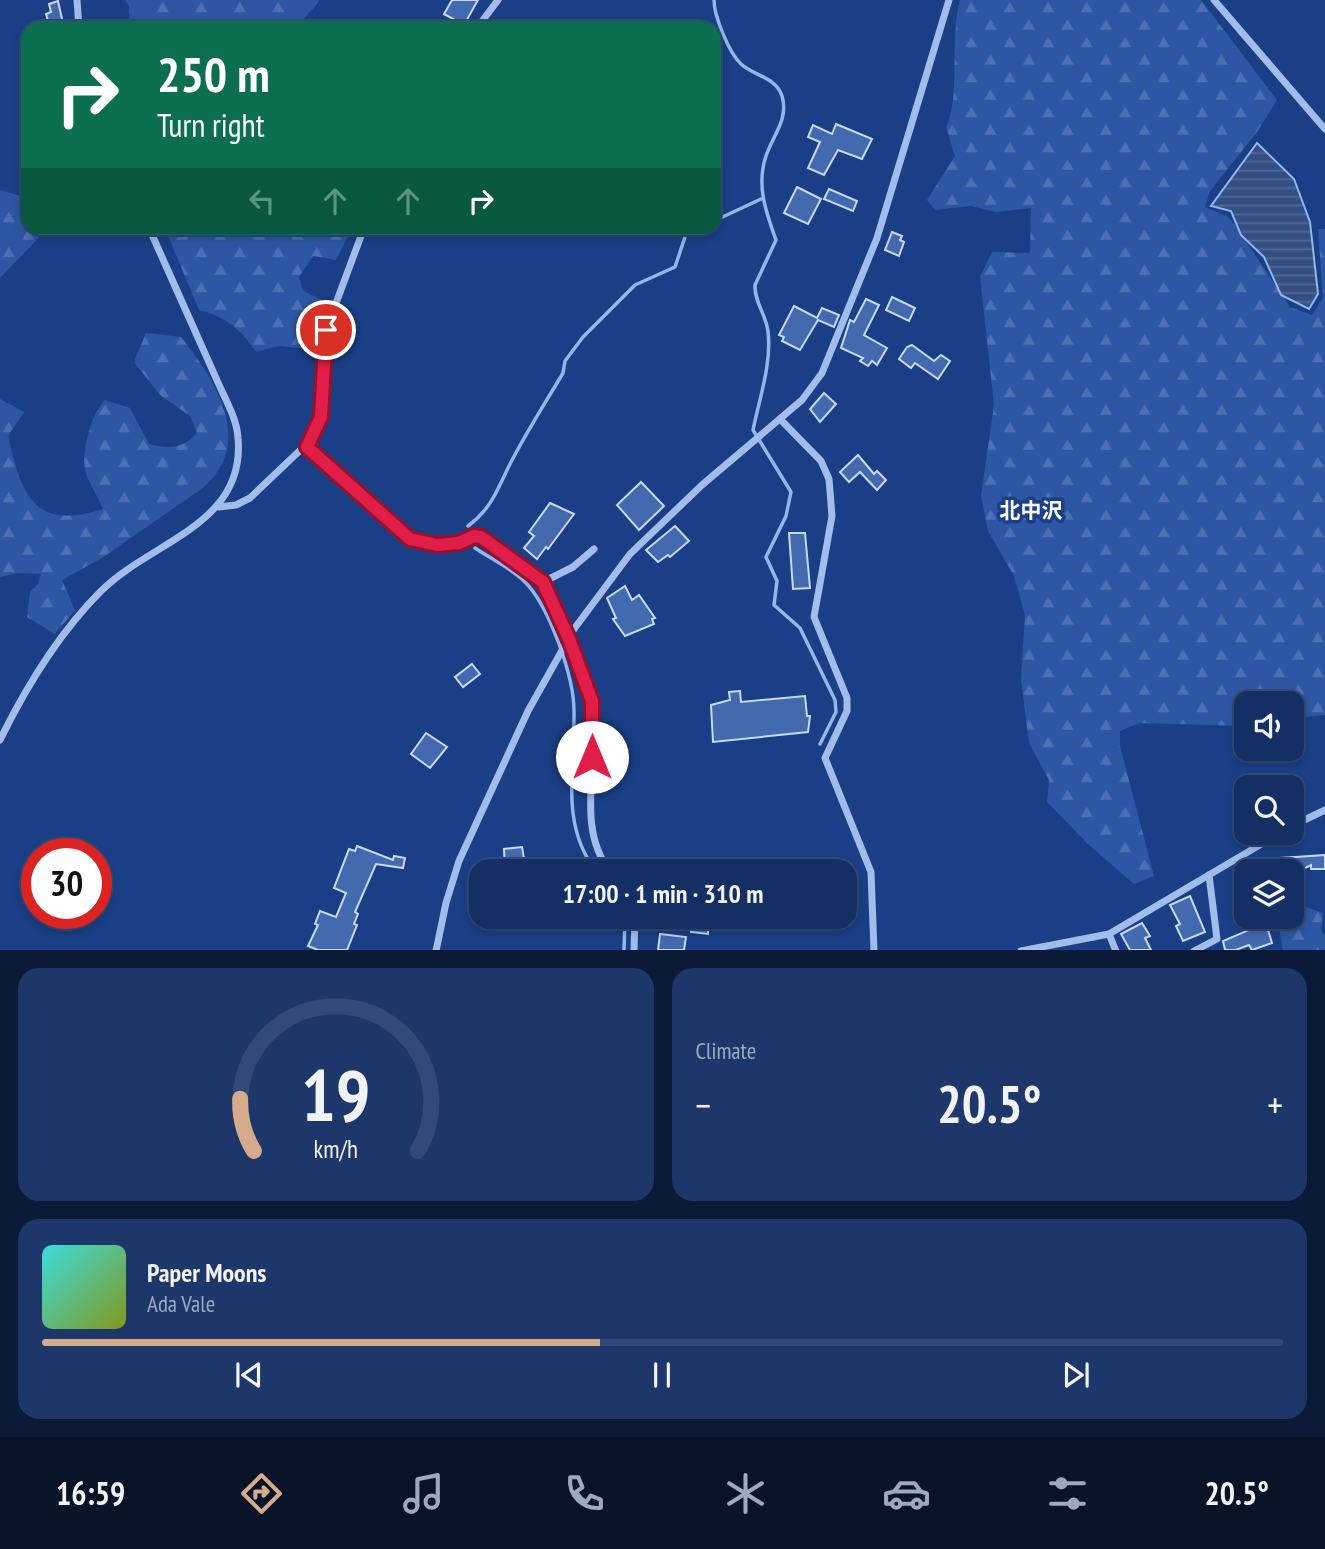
<!DOCTYPE html>
<meta charset="utf-8">
<style>
:root{--surface:#142f64;--page:#1d376a;--text:#f1f3f6;--muted:#9da9bf;--line:#334a78;--accent:#d6ab8b}
body{margin:0;font-family:"PT Sans Narrow","Noto Sans JP",sans-serif;background:var(--page);color:var(--text);height:100vh;display:flex;flex-direction:column;font-size:26px;white-space:nowrap}
*{box-sizing:border-box;margin:0}
p{font-size:23px;color:var(--muted)}
.icon{flex:none;width:38px;height:38px;fill:none;stroke:currentColor;stroke-width:2;stroke-linecap:round;stroke-linejoin:round}
.map{position:relative;height:950px;overflow:hidden}
.side{display:flex;flex-direction:column;gap:18px;padding:18px;background:#0b1a37;flex:1}
.side>*{flex:none}
.top-card{position:absolute;left:21px;top:21px;width:700px;height:214px;border-radius:21px;box-shadow:0 4px 10px #0003,0 0 0 2px var(--line);background:#0b6e4f;color:#fff;overflow:hidden}
.tools{position:absolute;left:1234px;top:691px;display:grid;gap:14px}
.tools a{display:grid;place-items:center;width:70px;height:70px;border-radius:14px;background:var(--surface);box-shadow:0 4px 10px #0003,0 0 0 2px var(--line);font-size:35px}
.speed{position:absolute;left:21px;top:838px;display:flex;gap:14px;font-size:35px;font-weight:700;text-align:center}
.speed>*{display:grid;place-content:center;width:91px;height:91px;border-radius:50%;background:var(--surface);box-shadow:0 4px 10px #0003,0 0 0 2px var(--line);line-height:1}
.speed .limit{border:10px solid #d22;background:#fff;color:#111}
.pin{position:absolute;display:grid;place-items:center;width:60px;height:60px;color:#fff;margin:-30px;border:4px solid #fff;border-radius:50%;box-shadow:0 2px 7px #0007}
.me{position:absolute;width:77px;margin:-38px;rotate:0deg;stroke-linejoin:round;filter:drop-shadow(0 0 5px #0008)}
.turn{display:flex;align-items:center;gap:24px;height:147px;padding:0 21px;font-size:32px}
.turn .icon{width:91px;height:91px;stroke-width:2.5}
.turn b{display:block;font-size:49px;line-height:60px}
.lanes{display:flex;align-items:center;height:66px;padding:0 21px;background:#0003;justify-content:center;gap:35px;direction:ltr}
.lanes .off{opacity:.35}
.big{font-size:52px;font-weight:800;line-height:1.1}
.side .widget{flex:1;display:flex;flex-direction:column;justify-content:center;gap:10px;min-width:0;padding:0 24px;border-radius:21px;background:var(--page)}
.side .dial{align-items:center;gap:0}
.dial svg{height:182px;overflow:visible;fill:none;stroke:var(--line);stroke-width:7;stroke-linecap:round;text-anchor:middle}
.dial text{fill:var(--text);stroke:none}
.song{display:flex;align-items:center;gap:21px}
.cover{width:84px;height:84px;border-radius:10px;background:linear-gradient(135deg,hsl(180 70% 55%),hsl(70 70% 35%))}
.played{height:7px;border-radius:4px;background:linear-gradient(90deg,var(--accent) 45%,var(--line) 45%)}
.keys{display:flex;justify-content:space-around;direction:ltr}
.heat{display:flex;justify-content:space-between;align-items:center;font-size:38px;direction:ltr}
.side .tiles{flex:1;display:grid;gap:18px;grid-template-columns:1fr 1fr}
.widget:last-child{grid-column:span 2}
.trip{position:absolute;left:469px;top:859px;width:388px;height:70px;border-radius:21px;background:var(--surface);box-shadow:0 4px 10px #0003,0 0 0 2px var(--line);font-weight:800;line-height:70px;text-align:center}
.tab-bar{display:flex;height:112px;justify-content:space-around;align-items:center;background:#081328;color:var(--muted)}
.tab-bar .icon{width:49px;height:49px}
.tab-bar .active{color:var(--accent)}
.tab-bar b{font-size:32px;color:var(--text)}
.map>svg:first-child{display:block}
.forest{fill:url(#forest-firs)}
.water{fill:url(#water-rules);stroke:#94b5ee;stroke-width:2}
.lines{fill:none;stroke-linecap:round;stroke-linejoin:round}
.stream{stroke:#94b5ee;stroke-width:3.5}
.building{fill:#4369af;stroke:#c7d9f9;stroke-width:2}
.street{stroke:#a2bcec;stroke-width:7}
.route-casing{stroke:#92132f;stroke-width:18}
.route{stroke:#e11d48;stroke-width:12}
.labels{text-anchor:middle;stroke-width:7;stroke-linejoin:round;paint-order:stroke}
.neighbourhood-label{font-size:21px;font-weight:bold;fill:#fff;stroke:#1a3f86}
</style>
<div class="map">
<svg width="1325" height="951" viewBox="0 0 1325 951">
<defs>
<pattern id="forest-firs" width="22" height="20" patternUnits="userSpaceOnUse" patternTransform="scale(1.75)"><rect width="22" height="20" fill="#2d57a4"/><path d="M5 1l3.5 6h-7zM16 11l3.5 6h-7z" fill="#4c70b2"/></pattern>
<pattern id="water-rules" width="6" height="5" patternUnits="userSpaceOnUse" patternTransform="scale(1.75)"><rect width="6" height="5" fill="#334f83"/><path d="M0 2.5h6" fill="none" stroke="#526996"/></pattern>
</defs>
<rect width="100%" height="100%" fill="#1a3f86"/>
<g class="forest">
<polygon points="125,0 320,0 296,28 130,28 129,6"/>
<path d="M960,0H1201L1277,100L1257,132L1210,191L1205,207L1228,217L1235,225L1290,307L1312,315L1323,298L1318,229H1325V715L1292,718V704H1246V726L1139,723L1120,731V746L1154,876L1134,884L1088,844L1047,802L1049,780L1029,743L1021,680L1025,615L1014,576L988,531L981,496L994,405L980,277L992,252L1030,253L1031,208L996,212L971,206L935,210L927,200L955,156L946,127C961,97 949,39 960,0Z"/>
<polygon points="0,190 28,198 28,228 48,228 0,278"/>
<path d="M170,228H193L200,231L225,228H352L336,260L313,256L299,277L303,291L322,300L313,322L308,349L279,346L256,352C241,329 226,317 199,310L167,233Z"/>
<path d="M146,333L181,337C215,380 255,441 204,487L102,558L62,580L75,610L55,634L27,617L30,592L38,584L41,574L18,573L0,577V399L24,412L8,436C22,496 34,531 103,509C89,476 78,475 88,435C92,420 95,412 105,400L130,408L149,444C170,449 182,449 197,433L190,416L160,395L134,362Z"/>
<polygon points="1292,906 1303,906 1323,913 1321,931 1325,935 1325,950 1283,950 1277,917 1292,917"/>
</g>
<polygon class="water" points="1257,143 1294,179 1310,222 1318,294 1309,309 1281,295 1264,257 1241,235 1231,211 1211,206"/>
<g class="lines">
<g class="stream">
<path d="M714,0C714,16 729,53 741,64C754,76 776,77 782,96C789,119 773,135 766,156C756,186 766,212 776,240L755,285C754,302 767,316 768,332C772,363 759,400 753,430L791,492L786,516L766,557L777,581L774,605L800,628L835,700L836,712L820,744"/>
<polyline points="714,221 761,199"/>
<path d="M468,526C490,510 497,491 508,468C524,436 544,405 563,373L565,361L583,337L635,285L675,267L686,234L698,228"/>
<path d="M475,548C491,559 511,568 524,581C549,605 574,677 574,711C575,765 559,826 597,872"/>
<polyline points="624,951 625,917"/>
</g>
</g>
<g class="building">
<polygon points="452,0 478,0 464,25 444,14"/>
<polygon points="58,1 64,28 50,28 46,14 51,12 49,4"/>
<polygon points="836,124 872,139 862,159 838,150 824,175 808,168 820,142 808,137 813,125 832,134"/>
<polygon points="797,187 821,199 808,224 784,213"/>
<polygon points="829,189 857,201 853,211 824,199"/>
<polygon points="892,232 902,236 900,240 904,242 899,256 885,250"/>
<polygon points="892,297 915,308 909,321 886,310"/>
<polygon points="866,299 879,305 864,335 887,348 877,365 872,361 868,366 860,361 863,358 841,348 850,320 854,322"/>
<polygon points="794,306 817,318 822,308 839,315 834,327 818,320 800,350 782,341 784,337 779,335"/>
<polygon points="912,345 934,361 941,355 950,361 938,379 915,363 911,368 899,359 907,347"/>
<polygon points="824,393 836,404 820,422 810,409"/>
<polygon points="858,455 874,474 877,471 886,480 877,490 860,472 849,482 840,472"/>
<polygon points="641,482 664,506 639,530 617,505"/>
<polygon points="550,503 574,514 548,549 546,547 537,559 524,548 534,536 529,532"/>
<polygon points="675,526 689,541 670,557 668,555 658,562 646,550"/>
<polygon points="789,533 805,533 810,588 793,589"/>
<polygon points="625,586 632,600 639,595 655,618 652,619 654,624 625,636 613,619 616,618 607,598"/>
<polygon points="472,664 480,674 463,687 455,677"/>
<polygon points="740,691 741,702 805,696 807,716 810,716 808,732 713,742 711,705 730,700 729,692"/>
<polygon points="426,733 447,747 430,768 411,754"/>
<polygon points="357,846 393,860 394,856 405,858 403,868 376,864 355,912 358,914 354,924 357,925 347,950 318,950 308,946 318,925 315,924 320,911 336,917 346,893 334,888 349,849 355,851"/>
<polygon points="522,847 524,859 533,858 534,867 505,871 504,849"/>
<polygon points="1325,855 1325,869 1311,869 1311,865 1297,872 1286,872 1281,858"/>
<polygon points="1190,896 1205,932 1183,941 1176,926 1180,924 1170,905"/>
<polygon points="693,917 719,917 717,929 708,928 708,934 691,932"/>
<polygon points="1264,917 1272,943 1252,950 1249,945 1236,950 1225,950 1223,941 1256,927 1254,921"/>
<polygon points="1142,923 1150,936 1145,938 1151,950 1130,950 1121,934"/>
<polygon points="660,934 686,937 684,950 658,950"/>
</g>
<g class="lines">
<g class="street">
<polyline points="77,0 79,28"/>
<polyline points="1214,0 1325,129"/>
<polyline points="477,28 498,0"/>
<polyline points="780,419 821,461 829,479 832,516 814,617 847,698 847,711 825,758 871,872 874,951"/>
<path d="M307,447L409,539L437,545L459,543L474,535L481,537C500,550 526,564 542,581C553,593 587,681 591,699C603,753 572,826 611,872"/>
<polyline points="219,507 236,505 250,498 313,438 321,417 326,330 364,228"/>
<polyline points="543,582 573,567 594,549"/>
<path d="M0,740C26,687 59,633 101,591C151,541 246,525 238,438C237,418 224,397 216,378C194,328 171,278 149,228"/>
<polyline points="1292,826 1325,810"/>
<polyline points="1109,934 1116,951"/>
<polyline points="436,951 446,903 459,861 528,711 574,629 630,554 702,485 802,400 822,373 877,238 949,0"/>
<polyline points="634,951 635,917"/>
<polyline points="1021,951 1109,934 1280,833"/>
<polyline points="1194,951 1217,939 1209,875"/>
</g>
</g>
<g class="lines">
<defs>
<polyline id="route" points="326,330 321,417 307,447 410,539 437,545 459,543 474,536 481,537 543,582 569,639 592,701 592,757"/>
</defs>
<use href="#route" class="route-casing"/>
<use href="#route" class="route"/>
</g>
<g class="labels">
<g class="neighbourhood-label">
<text x="1031" y="518">北中沢</text>
</g>
</g>
</svg>
<div class="tools">
<a><svg class="icon" aria-label="sound" viewBox="0 0 24 24"><path d="M4 9h4l5-4v14l-5-4H4zM17 9q2 3 0 6"/></svg></a>
<a><svg class="icon" aria-label="search" viewBox="0 0 24 24"><circle cx="10" cy="10" r="6"/><path d="M15 15l6 6"/></svg></a>
<a><svg class="icon" aria-label="layers" viewBox="0 0 24 24"><path d="M12 4l9 5-9 5-9-5zM3 14l9 5 9-5"/></svg></a>
</div>
<div class="speed"><div class="limit">30</div></div>
<div class="pin" style="left:326px;top:330px;background:#d93025"><svg class="icon" aria-label="arrive" viewBox="0 0 24 24"><path d="M6 21V4h12l-3 4 3 4H6"/></svg></div>
<svg class="me" style="left:592px;top:757px" viewBox="-20 -20 40 40"><circle r="19" fill="#fff"/><path d="M0-13L10 11 0 6-10 11z" fill="#e11d48"/></svg>
<div class="trip">17:00 · 1 min · 310 m</div>
<div class="top-card">
<div class="turn"><svg class="icon" aria-label="right" viewBox="0 0 24 24"><path d="M7 20v-9h11M14 6l5 5-5 5"/></svg><div><b>250 m</b>Turn right</div></div>
<div class="lanes"><svg class="icon off" aria-label="left" viewBox="0 0 24 24"><path d="M17 20v-9H6M10 6l-5 5 5 5"/></svg><svg class="icon off" aria-label="ahead" viewBox="0 0 24 24"><path d="M12 20V5M6 11l6-6 6 6"/></svg><svg class="icon off" aria-label="ahead" viewBox="0 0 24 24"><path d="M12 20V5M6 11l6-6 6 6"/></svg><svg class="icon" aria-label="right" viewBox="0 0 24 24"><path d="M7 20v-9h11M14 6l5 5-5 5"/></svg></div>
</div>
</div>
<section class="side">
<div class="tiles">
<div class="widget dial"><svg viewBox="0 0 100 80">
<path d="M14 69A42 42 0 1 1 86 69"/>
<path d="M14 69A42 42 0 0 1 8 46" stroke="#d6ab8b"/>
<text x="50" y="56" font-size="32" font-weight="700">19</text>
<text x="50" y="72" font-size="11">km/h</text>
</svg></div>
<div class="widget"><p>Climate</p>
<div class="heat"><a>−</a><b class="big">20.5°</b><a>+</a></div>
</div>
<div class="widget">
<div class="song"><i class="cover"></i><div><b>Paper Moons</b><p>Ada Vale</p></div></div>
<div class="played"></div>
<div class="keys"><svg class="icon" aria-label="previous" viewBox="0 0 24 24"><path d="M18 5L8 12l10 7zM5 5v14"/></svg><svg class="icon" aria-label="pause" viewBox="0 0 24 24"><path d="M8 5v14M16 5v14"/></svg><svg class="icon" aria-label="next" viewBox="0 0 24 24"><path d="M6 5l10 7-10 7zM19 5v14"/></svg></div>
</div>
</div>
</section>
<nav class="tab-bar">
<b>16:59</b>
<svg class="icon active" aria-label="directions" viewBox="0 0 24 24"><path d="M12 3l9 9-9 9-9-9zM9 14v-3h6M13 9l2 2-2 2"/></svg>
<svg class="icon" aria-label="music" viewBox="0 0 24 24"><path d="M9 18V5l10-2v13"/><circle cx="6" cy="18" r="3"/><circle cx="16" cy="16" r="3"/></svg>
<svg class="icon" aria-label="phone" viewBox="0 0 24 24"><path d="M5 4h4l2 5-3 2q2 4 5 5l2-3 5 2v4C11 20 4 13 5 4z"/></svg>
<svg class="icon" aria-label="climate" viewBox="0 0 24 24"><path d="M12 3v18M4 7l16 10M4 17L20 7"/></svg>
<svg class="icon" aria-label="car" viewBox="0 0 24 24"><path d="M5 17H2v-5l4-1 3-4h7l3 4 3 1v5h-3M9 17h6M6 11h13"/><circle cx="7" cy="17" r="2"/><circle cx="17" cy="17" r="2"/></svg>
<svg class="icon" aria-label="filters" viewBox="0 0 24 24"><path d="M4 7h16M4 17h16"/><circle cx="9" cy="7" r="2"/><circle cx="15" cy="17" r="2"/></svg>
<b>20.5°</b>
</nav>
